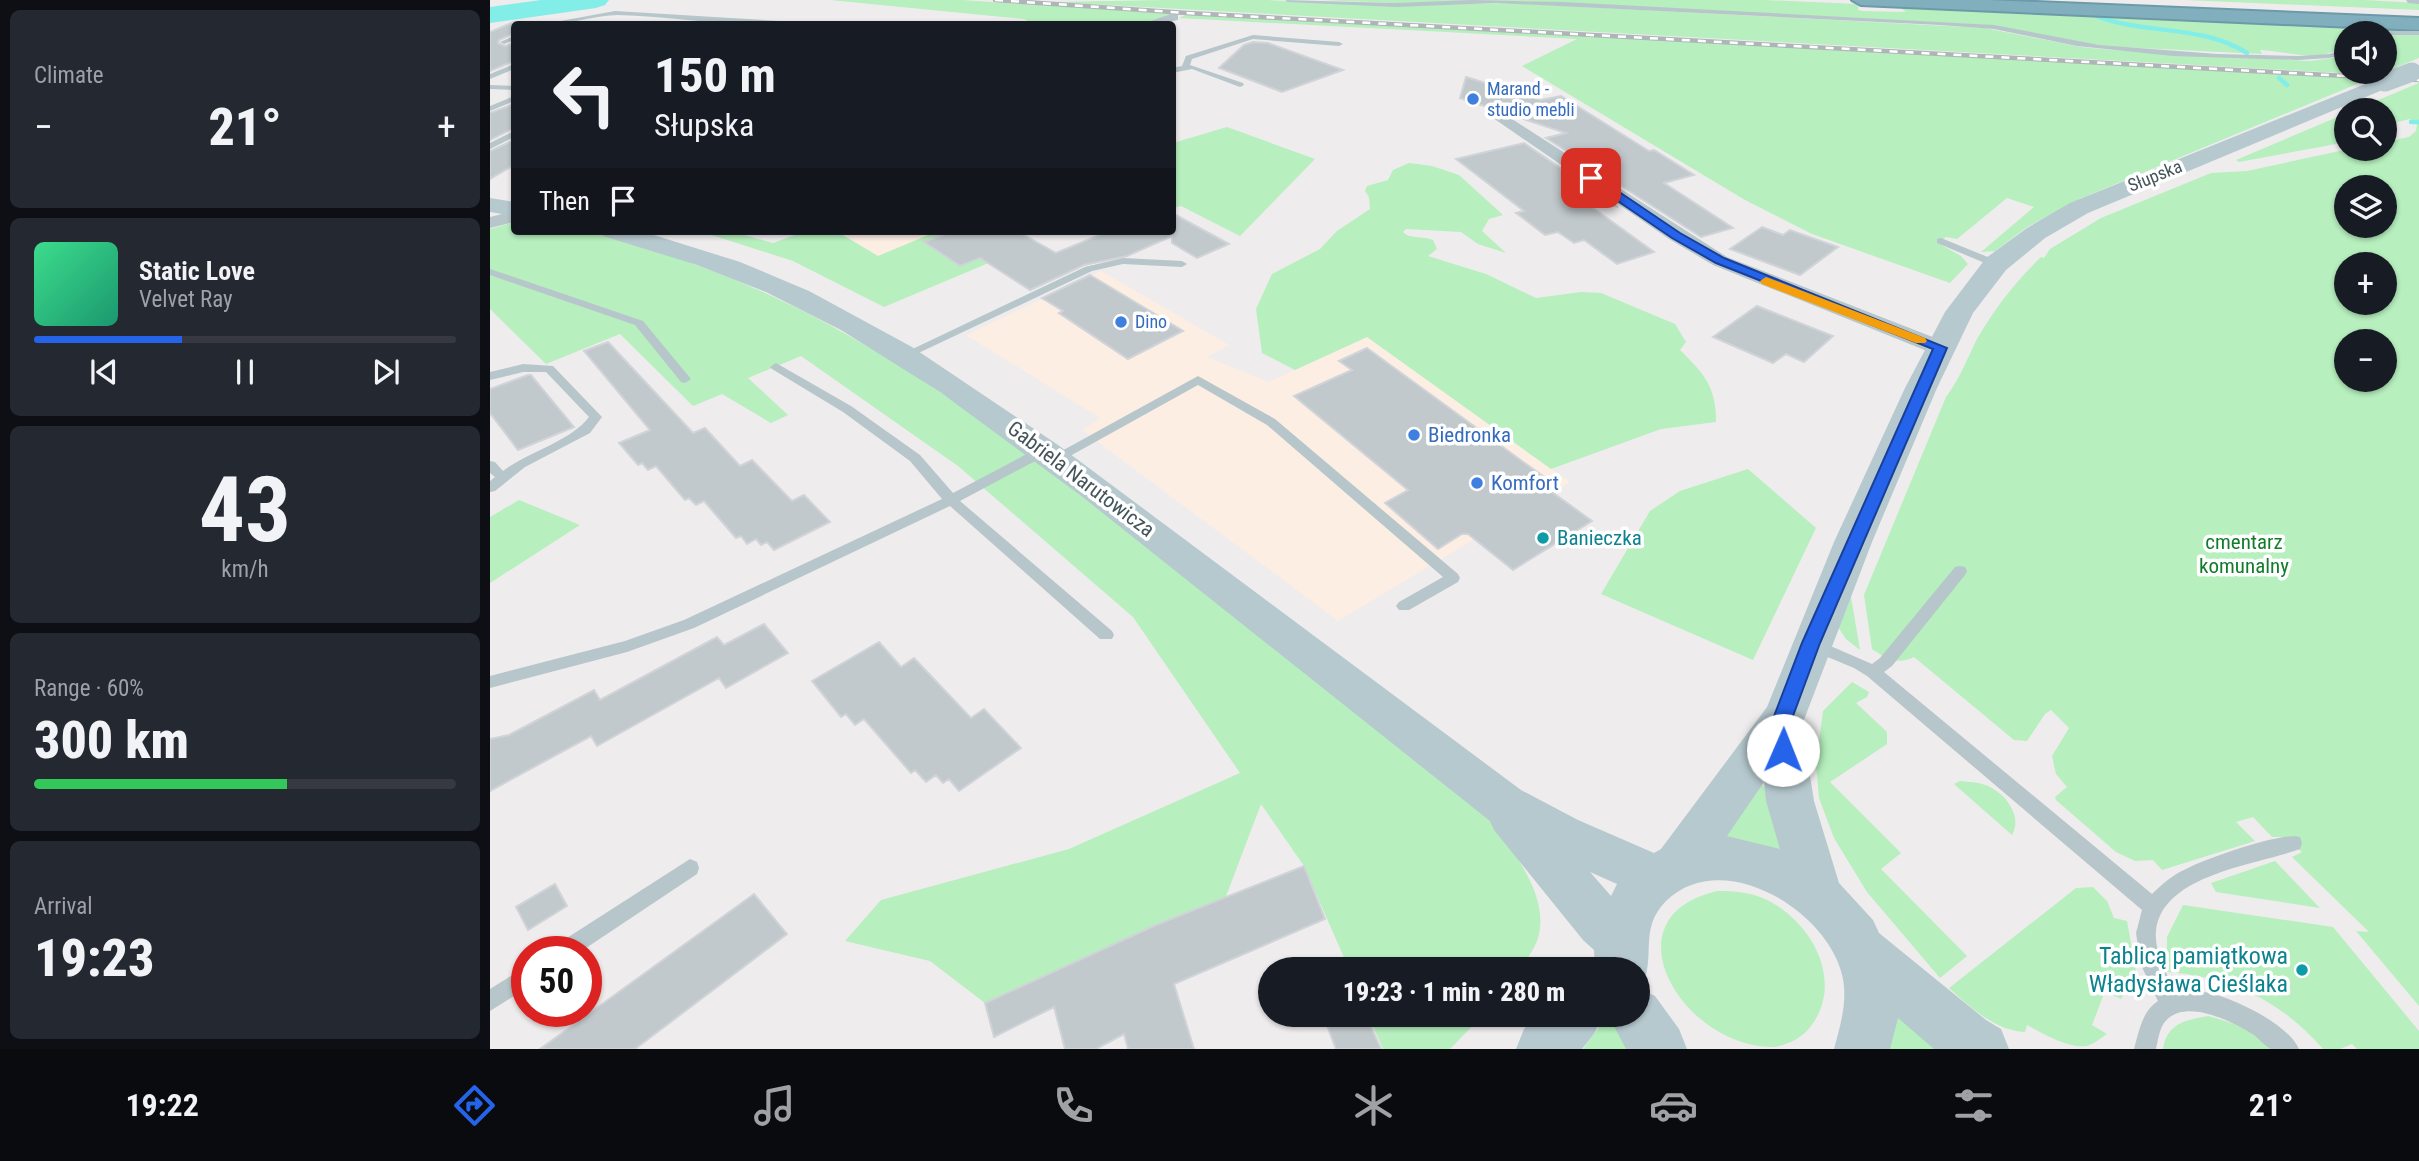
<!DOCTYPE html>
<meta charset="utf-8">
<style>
:root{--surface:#171b24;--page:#242831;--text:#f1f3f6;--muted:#9ea1a6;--line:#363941;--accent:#2563eb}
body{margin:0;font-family:"Roboto Condensed",sans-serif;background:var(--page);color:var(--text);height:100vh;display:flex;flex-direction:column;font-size:26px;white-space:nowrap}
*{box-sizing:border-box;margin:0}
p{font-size:23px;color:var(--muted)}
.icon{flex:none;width:38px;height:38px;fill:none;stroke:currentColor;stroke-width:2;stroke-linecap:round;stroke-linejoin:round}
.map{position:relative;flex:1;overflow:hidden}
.side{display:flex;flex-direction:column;gap:10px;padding:10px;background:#0d0f14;width:490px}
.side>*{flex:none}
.top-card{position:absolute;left:21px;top:21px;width:665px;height:214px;border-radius:7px;box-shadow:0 2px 5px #0004;background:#171b24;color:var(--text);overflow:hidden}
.buttons{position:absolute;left:1844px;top:21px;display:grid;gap:14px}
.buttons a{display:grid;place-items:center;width:63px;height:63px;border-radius:50%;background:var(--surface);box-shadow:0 2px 5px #0004;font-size:35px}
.speed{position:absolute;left:21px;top:936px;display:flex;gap:14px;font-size:35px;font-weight:700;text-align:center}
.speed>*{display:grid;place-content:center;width:91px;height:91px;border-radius:50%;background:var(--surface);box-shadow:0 2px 5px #0004;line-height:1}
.speed .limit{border:10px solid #d22;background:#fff;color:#111}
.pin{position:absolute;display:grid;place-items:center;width:60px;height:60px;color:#fff;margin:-30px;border-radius:14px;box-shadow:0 4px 10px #0006}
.me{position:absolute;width:77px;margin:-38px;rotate:1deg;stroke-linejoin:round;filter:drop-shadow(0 0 5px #0008)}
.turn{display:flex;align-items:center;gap:24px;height:147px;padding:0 28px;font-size:32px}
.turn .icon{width:91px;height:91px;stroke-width:2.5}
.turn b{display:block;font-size:49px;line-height:60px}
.then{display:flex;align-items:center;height:66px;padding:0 28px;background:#0003;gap:14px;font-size:26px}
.big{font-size:52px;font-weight:800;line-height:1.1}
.side .widget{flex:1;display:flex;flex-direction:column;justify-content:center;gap:10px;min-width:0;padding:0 24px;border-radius:10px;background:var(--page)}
.side .dial{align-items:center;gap:0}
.dial b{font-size:91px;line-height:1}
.song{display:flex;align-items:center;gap:21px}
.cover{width:84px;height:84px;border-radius:10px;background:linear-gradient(135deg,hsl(150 70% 55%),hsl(160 70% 35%))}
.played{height:7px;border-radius:4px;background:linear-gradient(90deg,var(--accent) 35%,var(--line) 35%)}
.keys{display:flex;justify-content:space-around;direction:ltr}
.heat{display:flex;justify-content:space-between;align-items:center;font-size:38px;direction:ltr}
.charge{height:10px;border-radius:5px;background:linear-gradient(90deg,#34c759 60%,var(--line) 0)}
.trip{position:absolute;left:768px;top:957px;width:392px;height:70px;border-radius:35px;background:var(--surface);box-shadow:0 2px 5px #0004;font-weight:800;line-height:70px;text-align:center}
.dock{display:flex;height:112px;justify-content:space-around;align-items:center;background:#090b0e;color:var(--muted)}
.dock .icon{width:49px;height:49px}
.dock .current{color:var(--accent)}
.dock b{font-size:32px;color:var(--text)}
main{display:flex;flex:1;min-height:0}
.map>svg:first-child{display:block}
.commercial{fill:#fceee3}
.green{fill:#b7efbe;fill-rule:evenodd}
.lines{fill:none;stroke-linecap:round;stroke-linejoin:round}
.stream{stroke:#83eee8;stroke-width:4.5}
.river{fill:#83eee8;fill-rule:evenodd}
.building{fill:#c2c9cc;stroke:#d0d4d8;stroke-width:2}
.highway-casing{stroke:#6d9aa9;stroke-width:4}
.lane{fill:#b7c6ca;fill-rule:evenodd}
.street{fill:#b7c6ca;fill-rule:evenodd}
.secondary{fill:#b6c9cf;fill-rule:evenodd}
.highway{fill:#81afbd;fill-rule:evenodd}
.rail-casing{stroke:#aeb4b7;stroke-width:4.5}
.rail{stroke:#fff;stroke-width:2.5;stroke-dasharray:8;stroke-linecap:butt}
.secondary-bridge{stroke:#b6c9cf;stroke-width:19}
.route{fill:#2563eb;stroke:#184099;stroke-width:2}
.slow{fill:#f59e0b}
.shop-dot{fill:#3f7fe0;stroke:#fff;stroke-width:2.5}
.culture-dot{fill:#0f9aa8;stroke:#fff;stroke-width:2.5}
.labels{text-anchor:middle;stroke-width:7;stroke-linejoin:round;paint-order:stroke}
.far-shop-label{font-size:18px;fill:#366cbe;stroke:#fff;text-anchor:start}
.far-street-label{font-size:18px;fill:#44555a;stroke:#fff}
.shop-label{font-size:21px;fill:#366cbe;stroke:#fff;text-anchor:start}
.street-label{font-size:21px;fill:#44555a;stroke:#fff}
.culture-label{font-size:21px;fill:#0d838f;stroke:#fff;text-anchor:start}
.park-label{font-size:21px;fill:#137c2c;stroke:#fff}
.near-culture-label{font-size:24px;fill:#0d838f;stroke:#fff;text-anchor:end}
</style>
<main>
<section class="side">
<div class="widget"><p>Climate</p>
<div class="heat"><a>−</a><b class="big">21°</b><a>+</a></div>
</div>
<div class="widget">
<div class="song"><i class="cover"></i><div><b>Static Love</b><p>Velvet Ray</p></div></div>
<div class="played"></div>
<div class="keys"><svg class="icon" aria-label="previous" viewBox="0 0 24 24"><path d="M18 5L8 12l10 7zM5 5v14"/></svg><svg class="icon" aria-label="pause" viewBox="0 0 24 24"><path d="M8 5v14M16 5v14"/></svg><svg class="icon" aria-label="next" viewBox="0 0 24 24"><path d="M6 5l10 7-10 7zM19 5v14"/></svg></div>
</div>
<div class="widget dial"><b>43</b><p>km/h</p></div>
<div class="widget"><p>Range · 60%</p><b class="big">300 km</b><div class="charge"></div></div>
<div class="widget"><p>Arrival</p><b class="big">19:23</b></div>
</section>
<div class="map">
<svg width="1929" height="1049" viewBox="0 0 1929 1049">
<rect width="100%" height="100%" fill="#efeced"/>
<g class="commercial">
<polygon points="346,231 448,231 388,256"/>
<polygon points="611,271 739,345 717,357 779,382 877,337 1080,482 848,621 592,430 610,418 476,335"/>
</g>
<g class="green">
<polygon points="340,0 472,0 683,14 649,24 543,24 534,19"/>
<polygon points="678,0 777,0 898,6 1021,3 1495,28 1591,47 1622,50 1820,61 1857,56 1857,72 1895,72 1895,35 1929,35 1929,58 1887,75 562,2"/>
<path d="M829,0H1275L1369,4L1368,10L1372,11L1416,12L1408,6L1929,29V31L1857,33V42C1834,66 1799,51 1770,50L1772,54L1609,46L1497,25L1029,1L908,3Z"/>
<polygon points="1696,0 1875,0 1929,3 1929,10"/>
<polygon points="698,14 1879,79 1592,198 1537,227 1505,251 1491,252 1544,207 1517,198 1467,239 1456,237 1448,243 1471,256 1478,264 1460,283 1322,234 1255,200 1032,66 1087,39 689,18"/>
<path d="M1929,83V1006L1866,931L1879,932L1802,857L1812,852L1795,837H1782L1763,817L1746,822L1765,841L1672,870L1663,860L1645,861L1626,852L1566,800L1565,797L1577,787L1566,774L1562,756L1579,728L1561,710L1555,714L1537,741L1524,740L1424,657C1407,665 1397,659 1382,649L1374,595L1456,397C1471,376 1476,361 1487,339C1505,308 1525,282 1551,257L1554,258L1560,249L1611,218L1721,173L1757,171L1859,149H1895V142L1919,137L1926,131L1927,124L1920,119L1895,125V110H1864ZM1857,187H1895V226H1857ZM1857,264H1895V303H1857ZM1857,341H1895V380H1857Z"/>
<polygon points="1857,113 1857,142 1749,162 1746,160"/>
<polygon points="737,127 825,159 750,236 691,206 683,208 683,143"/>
<path d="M919,163L942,166L969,175L1013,215L999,219L992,231L1016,253L988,244L971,232L916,229L913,232C919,239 934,236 943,240L947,249L938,256L996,274L1046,298L1091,292L1111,293L1185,324L1196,342L1190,350C1214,374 1226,386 1226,422L1171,429L1061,469L877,337L805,370L772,353L766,309L782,274L830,249L847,231L880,209L879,197L875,191L877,186L898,180L903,170Z"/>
<path d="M24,222V231C46,231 68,229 89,231C120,233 165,250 195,261C381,325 533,449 685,570C790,653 895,736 1000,819C1023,852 1062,898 1047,941C1043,951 1036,960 1031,969H859L814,866L771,804L735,899L555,975L495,1003L440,961L355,941L391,900L579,849L750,773L643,617L468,466L311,356L258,378L298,415L281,423L232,394L203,406L130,334L56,364L0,309V229Z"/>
<polygon points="209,231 240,231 283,243 316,231 346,231 388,256 448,231 475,231 520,254 394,307 303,261"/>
<polygon points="1258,469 1326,528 1263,660 1111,594 1160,511 1190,491"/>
<polygon points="29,500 90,525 0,583 0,517"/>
<polygon points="1360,591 1370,650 1356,639 1348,627"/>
<polygon points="1362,682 1379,692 1377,697 1366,703 1397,732 1397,744 1340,782 1411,853 1391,869 1477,956 1450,978 1377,892 1344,838 1329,798 1326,765 1333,711"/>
<path d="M1470,781C1480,782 1489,782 1498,786C1516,794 1533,817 1522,835L1464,784Z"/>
<polygon points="1271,785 1278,790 1291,851 1249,839 1232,837"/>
<polygon points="1785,861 1830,908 1726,892 1721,883"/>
<path d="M1603,887L1617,901L1624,918L1637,921L1648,982L1638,988L1631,999L1615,991L1602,1025L1617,1034C1611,1038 1604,1044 1597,1046C1579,1049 1552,1033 1537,1025L1535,1032C1506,1031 1480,1007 1459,988L1586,888Z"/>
<path d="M1228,891C1244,891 1260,892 1275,899C1321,920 1355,981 1321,1026C1312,1038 1299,1044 1285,1047C1193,1049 1113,916 1228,891Z"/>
<path d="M1693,905L1843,927L1929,1031V1049H1867L1862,1044L1850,1049H1833C1790,1000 1741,977 1677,972V937Z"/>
<polygon points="878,1015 993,1015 960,1049 893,1049"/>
<path d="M1718,1016C1743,1022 1764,1031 1783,1049H1673C1677,1023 1696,1020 1718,1016Z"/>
<polygon points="1408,1017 1446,1049 1395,1049"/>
<polygon points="1116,1018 1119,1018 1142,1049 1093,1049"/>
</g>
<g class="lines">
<g class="stream">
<path d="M1606,16C1656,35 1711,24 1757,53"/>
<polyline points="1789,78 1797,85"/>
<polyline points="1921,122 1929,122"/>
</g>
<polygon class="river" points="51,0 119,0 115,5 106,8 0,23 0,7"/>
</g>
<g class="building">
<polygon points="24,22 24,33 9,40 8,43 15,46 24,43 24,61 0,71 0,32"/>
<polygon points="763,42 778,43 853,70 792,92 729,68 754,45"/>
<polygon points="976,77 1051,100 1071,96 1159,151 1164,150 1204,175 1174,183 1243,228 1211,237 1056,138 1076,133 970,98"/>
<polygon points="24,104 24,128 0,140 0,113"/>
<polygon points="24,140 24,165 0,179 0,151"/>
<polygon points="1034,143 1128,207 1081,192 1164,252 1127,264 1094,240 1084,243 1068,232 1055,235 1026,213 1034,211 966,159"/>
<polygon points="682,213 739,244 707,258 682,243 682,236 637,256 594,265 540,290 490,258 470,266 434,242 463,231 527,231 566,253 619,231 682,231"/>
<polygon points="1272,227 1293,235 1300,230 1348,247 1310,275 1240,249"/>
<polygon points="600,275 693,331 638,359 569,313 573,311 552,298"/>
<polygon points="1267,306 1343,336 1314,362 1296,354 1283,363 1223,337"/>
<polygon points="118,342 203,433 215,428 250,466 262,460 302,501 314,495 340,522 284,550 277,542 271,545 266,539 257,544 251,536 246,538 214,501 206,505 199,498 195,500 166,466 158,470 152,463 148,465 129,443 160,430 94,351"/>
<polygon points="877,348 1065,485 1058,489 1102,521 1023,570 978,534 972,534 948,549 895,503 918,490 804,396 862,370 849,361"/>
<polygon points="38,375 41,375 84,427 28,450 0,413 0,389"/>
<polygon points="274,624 298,653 236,688 229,678 107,746 101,736 0,791 0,739 19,735 104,690 110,700 227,637 234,645"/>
<polygon points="389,642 411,667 424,658 481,718 494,709 531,748 469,791 459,779 453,783 446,775 436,782 425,770 421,773 374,719 365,725 356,714 351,717 322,681"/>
<polygon points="814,866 835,919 684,984 704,1049 638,1049 634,1034 606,1049 575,1049 564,1007 504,1037 495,1003 666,925"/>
<polygon points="65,884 77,906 38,930 26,907"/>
<polygon points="264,894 297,934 145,1049 50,1049"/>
<polygon points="833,1015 876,1015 891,1049 846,1049"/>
</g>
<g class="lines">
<defs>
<polygon id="highway" points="1362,0 1498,0 1929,18 1929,30 1371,5"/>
</defs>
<use href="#highway" class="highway-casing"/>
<g class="lane">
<polygon points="795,0 906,3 982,0 1073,2 1504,25 1609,45 1727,54 1808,56 1839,54 1857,50 1857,54 1839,58 1808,60 1683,56 1587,46 1504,29 1450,25 1007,3 906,7 798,2"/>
<path d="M125,11L307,22L310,24C253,30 187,16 128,15C103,15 78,26 54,24Z"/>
<polygon points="1895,31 1929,31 1929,35 1895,35 1891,33"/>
<polygon points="763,35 849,42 853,44 849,46 763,39 702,59 700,65 753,83 754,85 750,87 702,69 682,73 682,68 692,66 696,56"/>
<polygon points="24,36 24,40 14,44 10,42"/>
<polygon points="24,64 24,69 0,79 0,74"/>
<polygon points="0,85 24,86 24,90 0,89"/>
<polygon points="24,96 24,101 0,111 0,106"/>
<polygon points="24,131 24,137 0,149 0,143"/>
<polygon points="1451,238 1510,262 1511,264 1510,266 1502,266 1447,243 1447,239"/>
<polygon points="633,258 692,261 697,264 692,267 633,264 602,271 420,357 416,358 410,355 595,267"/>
<polygon points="0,269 153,321 201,379 195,383 191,382 145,325 0,275"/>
<polygon points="286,363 361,406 430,455 463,493 550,447 560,447 561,450 560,453 470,501 622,631 624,635 622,639 610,639 460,506 204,628 137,652 0,688 0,676 135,641 194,620 452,499 420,461 353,412 282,369 280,367"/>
<path d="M33,364L63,366L112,417L100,433L35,467L5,491L0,492V481L5,477L0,473V461L5,462L13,471C39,451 80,442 99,417L56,372H33L0,380V372Z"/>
<polygon points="708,376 785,419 968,574 970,578 968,582 919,610 909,610 906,606 909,602 953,577 777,425 708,385 571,461 561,461 559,458"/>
<path d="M1470,566L1475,567L1477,571L1475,575L1402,666L1394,672L1662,894C1673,883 1684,874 1698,868C1715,859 1794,831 1810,837L1812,843L1810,849C1767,865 1672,874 1666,931C1664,953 1677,974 1686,993C1698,991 1708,991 1720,993C1745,999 1798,1024 1809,1049C1801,1049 1788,1049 1781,1049C1775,1046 1769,1039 1764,1035C1743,1022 1694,996 1674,1023C1669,1030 1668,1041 1666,1049H1644C1649,1032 1652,1011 1668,1001L1651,965L1646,933L1652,910L1377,676L1364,668L1316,648L1314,644L1316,640L1322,638L1382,664L1390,658L1465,567Z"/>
<polygon points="200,859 207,862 209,868 207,874 90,952 63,952 66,945"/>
<polygon points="37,966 37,988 0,1011 0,989"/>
</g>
<g class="street">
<polygon points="1916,0 1929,0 1929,4 1918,3"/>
<polygon points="684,13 688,14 688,20 670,24 651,24"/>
<polygon points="1011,112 1237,257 1458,343 1461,348 1458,353 1442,353 1223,265 1179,239 1006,120 1003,117 1006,114"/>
<polygon points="24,211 24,222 0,228 0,217"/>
</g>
<g class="secondary">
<path d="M1895,76L1902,78L1905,82L1902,86L1598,213L1555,238L1516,270L1483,313L1447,388L1382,542L1312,725L1324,801L1349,883L1383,920L1389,933L1496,1020L1511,1029L1519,1049H1444L1408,1018L1400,1049H1344C1351,1023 1359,997 1351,971C1333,908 1231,847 1176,901C1147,930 1168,959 1150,989L1165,996L1189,1029L1197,1049H1136L1118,1015H1148V970H1105L1104,950L1093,940L1004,830L1000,821L590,495L450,392L351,330L276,292L207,265L113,236L109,231H151L250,262L319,291L422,347L568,445L1031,790L1088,820L1164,853L1171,849L1277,707L1344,542L1415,388L1455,312L1496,258L1537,228L1580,203ZM1274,782L1276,801L1290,849L1237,836ZM1100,872L1127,884L1121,896Z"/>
<polygon points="0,198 24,202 24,216 0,212"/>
<polygon points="1047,1015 1113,1015 1104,1034 1092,1049 1026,1049 1034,1029"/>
</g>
<use href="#highway" class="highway"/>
<defs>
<polyline id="rail" points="505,0 697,13 1929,80"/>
</defs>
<use href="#rail" class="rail-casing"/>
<use href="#rail" class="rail"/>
<polyline class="secondary-bridge" points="1895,82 1922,72"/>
</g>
<polygon class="route" points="1097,175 1104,175 1190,233 1234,258 1457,348 1330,643 1300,724 1303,750 1300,756 1293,758 1287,756 1281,724 1312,643 1443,349 1226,263 1182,238 1097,180"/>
<polygon class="slow" points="1276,277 1435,338 1437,341 1435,343 1426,343 1272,284 1270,281"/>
<g class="shop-dot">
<circle cx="983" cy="99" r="7"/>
<circle cx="631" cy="322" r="7"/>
<circle cx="924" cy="435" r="7"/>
<circle cx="987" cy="483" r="7"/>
</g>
<g class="culture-dot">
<circle cx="1053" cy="538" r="7"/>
<circle cx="1812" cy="970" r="7"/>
</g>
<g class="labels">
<g class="far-shop-label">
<text x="997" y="95">Marand -<tspan x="997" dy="21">studio mebli</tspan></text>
<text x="645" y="328">Dino</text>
</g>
<g class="far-street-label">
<text transform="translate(1665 176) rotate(-22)" y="6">Słupska</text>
</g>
<g class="shop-label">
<text x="938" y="442">Biedronka</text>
<text x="1001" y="490">Komfort</text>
</g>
<g class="street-label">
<text transform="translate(591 479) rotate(37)" y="7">Gabriela Narutowicza</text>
</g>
<g class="culture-label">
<text x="1067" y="545">Banieczka</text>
</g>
<g class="park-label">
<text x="1754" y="549">cmentarz<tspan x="1754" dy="24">komunalny</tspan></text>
</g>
<g class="near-culture-label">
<text x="1798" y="964">Tablicą pamiątkowa<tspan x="1798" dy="28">Władysława Cieślaka</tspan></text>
</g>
</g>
</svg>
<div class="buttons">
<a><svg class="icon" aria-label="sound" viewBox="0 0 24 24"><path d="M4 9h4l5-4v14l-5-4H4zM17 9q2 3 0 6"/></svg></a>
<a><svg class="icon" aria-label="search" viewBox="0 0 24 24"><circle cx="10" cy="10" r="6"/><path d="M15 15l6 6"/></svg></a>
<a><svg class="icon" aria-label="layers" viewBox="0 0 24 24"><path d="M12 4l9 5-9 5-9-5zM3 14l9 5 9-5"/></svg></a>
<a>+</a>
<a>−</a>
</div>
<div class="speed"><div class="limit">50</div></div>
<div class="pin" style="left:1101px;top:178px;background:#d93025"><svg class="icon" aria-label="arrive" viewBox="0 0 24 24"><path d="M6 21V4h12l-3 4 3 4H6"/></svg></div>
<svg class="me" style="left:1293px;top:750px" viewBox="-20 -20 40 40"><circle r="19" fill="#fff"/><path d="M0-13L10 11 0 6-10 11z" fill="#2563eb"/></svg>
<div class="trip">19:23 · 1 min · 280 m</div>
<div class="top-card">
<div class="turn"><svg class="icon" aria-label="left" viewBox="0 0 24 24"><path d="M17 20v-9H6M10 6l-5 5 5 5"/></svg><div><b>150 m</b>Słupska</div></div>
<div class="then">Then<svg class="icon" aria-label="arrive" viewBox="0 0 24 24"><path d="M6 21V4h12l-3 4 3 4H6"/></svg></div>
</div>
</div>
</main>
<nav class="dock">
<b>19:22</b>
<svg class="icon current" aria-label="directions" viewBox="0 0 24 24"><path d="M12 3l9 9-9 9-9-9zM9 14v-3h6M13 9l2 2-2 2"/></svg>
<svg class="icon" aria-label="music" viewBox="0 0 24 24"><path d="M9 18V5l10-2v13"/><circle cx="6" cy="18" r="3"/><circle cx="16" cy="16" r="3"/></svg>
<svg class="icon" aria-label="phone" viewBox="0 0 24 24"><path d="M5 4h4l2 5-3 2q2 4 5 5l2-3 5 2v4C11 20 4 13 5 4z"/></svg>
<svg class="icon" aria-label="climate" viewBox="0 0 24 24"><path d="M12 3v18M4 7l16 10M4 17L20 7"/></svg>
<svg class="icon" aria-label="car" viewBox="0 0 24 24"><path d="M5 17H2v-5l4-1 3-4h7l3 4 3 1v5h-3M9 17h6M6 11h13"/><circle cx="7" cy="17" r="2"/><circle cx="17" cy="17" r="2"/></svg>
<svg class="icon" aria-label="filters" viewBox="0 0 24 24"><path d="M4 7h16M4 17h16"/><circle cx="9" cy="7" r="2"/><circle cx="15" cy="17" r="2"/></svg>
<b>21°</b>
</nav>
